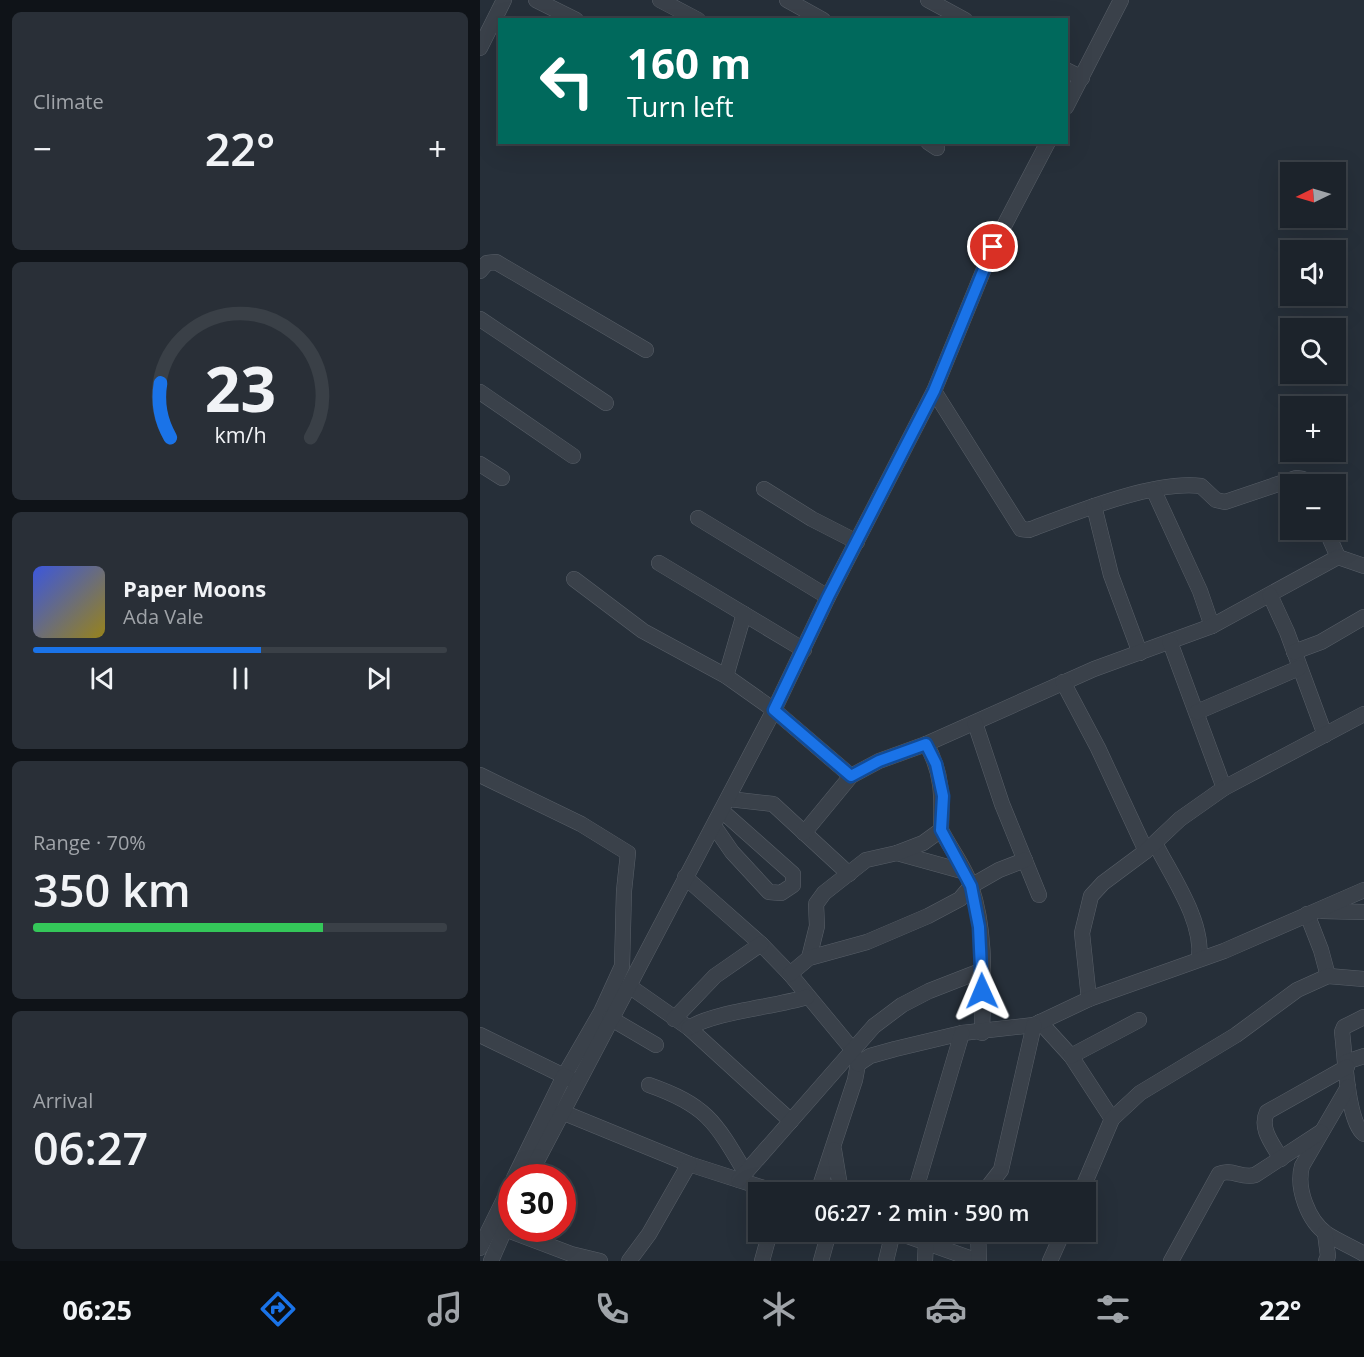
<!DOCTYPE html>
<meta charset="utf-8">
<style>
:root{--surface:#1c232b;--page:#292f37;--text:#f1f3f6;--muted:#a0a4a9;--line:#3a4047;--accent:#1a73e8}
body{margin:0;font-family:"Open Sans",sans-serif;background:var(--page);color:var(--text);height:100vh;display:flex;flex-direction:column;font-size:22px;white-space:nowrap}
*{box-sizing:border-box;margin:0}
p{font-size:20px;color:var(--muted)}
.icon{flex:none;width:33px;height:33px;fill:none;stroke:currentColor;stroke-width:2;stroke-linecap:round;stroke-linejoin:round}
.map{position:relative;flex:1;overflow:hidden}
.details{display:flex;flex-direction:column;gap:12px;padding:12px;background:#0f1318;width:480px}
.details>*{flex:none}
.hud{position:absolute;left:18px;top:18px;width:570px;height:126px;border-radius:0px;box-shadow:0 6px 24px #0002,0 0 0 2px var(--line);background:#00695c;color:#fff;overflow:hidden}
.needle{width:39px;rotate:265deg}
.fabs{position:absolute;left:800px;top:162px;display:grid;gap:12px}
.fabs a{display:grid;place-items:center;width:66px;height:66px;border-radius:0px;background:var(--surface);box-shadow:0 6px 24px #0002,0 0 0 2px var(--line);font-size:30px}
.speed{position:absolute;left:18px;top:1164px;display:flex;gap:12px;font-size:30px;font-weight:700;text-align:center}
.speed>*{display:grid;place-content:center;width:78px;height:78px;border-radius:50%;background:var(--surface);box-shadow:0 6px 24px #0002,0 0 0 2px var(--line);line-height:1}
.speed .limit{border:9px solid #d22;background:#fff;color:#111}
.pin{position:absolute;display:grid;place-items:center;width:51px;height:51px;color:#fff;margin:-26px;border:3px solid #fff;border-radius:50%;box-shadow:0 2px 6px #0007}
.me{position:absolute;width:66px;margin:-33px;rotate:359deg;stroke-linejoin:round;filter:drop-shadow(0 0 4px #0008)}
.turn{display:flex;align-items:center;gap:21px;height:126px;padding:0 30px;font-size:27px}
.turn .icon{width:78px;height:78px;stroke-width:2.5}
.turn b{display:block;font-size:42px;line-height:51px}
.big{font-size:45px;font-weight:600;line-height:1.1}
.details .tile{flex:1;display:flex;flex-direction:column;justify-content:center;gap:9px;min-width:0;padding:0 21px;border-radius:9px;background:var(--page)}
.details .dial{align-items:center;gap:0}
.dial svg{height:156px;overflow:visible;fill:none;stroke:var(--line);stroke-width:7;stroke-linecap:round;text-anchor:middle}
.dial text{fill:var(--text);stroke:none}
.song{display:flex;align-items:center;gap:18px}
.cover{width:72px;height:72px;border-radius:9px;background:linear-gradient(135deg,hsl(230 70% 55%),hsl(50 70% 35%))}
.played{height:6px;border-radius:3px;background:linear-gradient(90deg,var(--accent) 55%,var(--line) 55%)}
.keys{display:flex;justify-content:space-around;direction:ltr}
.heat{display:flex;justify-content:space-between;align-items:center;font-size:33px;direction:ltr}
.charge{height:9px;border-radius:4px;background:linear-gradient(90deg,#34c759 70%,var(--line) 0)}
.trip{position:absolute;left:268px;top:1182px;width:348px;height:60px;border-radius:0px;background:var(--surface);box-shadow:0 6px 24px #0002,0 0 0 2px var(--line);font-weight:600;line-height:60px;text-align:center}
.menu{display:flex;height:96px;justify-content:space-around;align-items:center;background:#0b0e11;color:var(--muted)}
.menu .icon{width:42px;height:42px}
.menu .active{color:var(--accent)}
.menu b{font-size:27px;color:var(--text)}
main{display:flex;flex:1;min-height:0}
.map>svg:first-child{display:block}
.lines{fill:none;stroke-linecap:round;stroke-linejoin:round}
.minor-casing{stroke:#585f68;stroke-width:16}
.minor{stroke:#3a414a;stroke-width:15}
.route-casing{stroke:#114b97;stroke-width:15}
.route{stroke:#1a73e8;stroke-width:10}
</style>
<main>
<section class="details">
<div class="tile"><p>Climate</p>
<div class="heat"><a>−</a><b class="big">22°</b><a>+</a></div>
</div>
<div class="tile dial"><svg viewBox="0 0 100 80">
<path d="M14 69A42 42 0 1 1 86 69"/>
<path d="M14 69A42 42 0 0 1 9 41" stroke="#1a73e8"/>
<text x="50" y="56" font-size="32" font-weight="700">23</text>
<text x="50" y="72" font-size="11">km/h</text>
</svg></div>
<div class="tile">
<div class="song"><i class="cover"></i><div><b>Paper Moons</b><p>Ada Vale</p></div></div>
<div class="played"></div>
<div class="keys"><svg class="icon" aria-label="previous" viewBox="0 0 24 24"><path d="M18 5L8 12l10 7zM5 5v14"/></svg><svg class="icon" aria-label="pause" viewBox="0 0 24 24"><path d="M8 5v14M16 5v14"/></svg><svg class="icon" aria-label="next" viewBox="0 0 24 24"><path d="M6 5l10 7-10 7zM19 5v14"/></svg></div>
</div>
<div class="tile"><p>Range · 70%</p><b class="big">350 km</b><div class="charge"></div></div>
<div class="tile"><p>Arrival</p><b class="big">06:27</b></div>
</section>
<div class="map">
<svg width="884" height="1261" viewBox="0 0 884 1261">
<rect width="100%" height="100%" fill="#262f39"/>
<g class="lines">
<defs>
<g id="minor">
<polyline points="56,0 96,20"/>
<polyline points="180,0 218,20"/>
<polyline points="307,0 343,20"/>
<polyline points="448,0 485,20"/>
<polyline points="0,48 24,0"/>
<polyline points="586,70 602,78"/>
<polyline points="586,107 641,0"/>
<polyline points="448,142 457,148"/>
<polyline points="0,271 7,263 16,262 166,350"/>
<polyline points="0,319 126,403"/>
<path d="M454,391L541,529L549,530C594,513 674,480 721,486L736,500L745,502L816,478L823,479L826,484"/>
<polyline points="0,392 93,456"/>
<polyline points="0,464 22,478"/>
<polyline points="284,489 332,519 377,542"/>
<polyline points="674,491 720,591 732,626"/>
<polyline points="614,506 631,575 660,653"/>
<polyline points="218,518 348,597"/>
<polyline points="846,530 858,557"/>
<polyline points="179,563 324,650"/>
<polyline points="94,579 163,631 246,676 294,710 371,776 399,761 446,744 614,669 732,626 858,557 884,566"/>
<polyline points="790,595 807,632 845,735"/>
<polyline points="690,642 744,788"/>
<polyline points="814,652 841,642 884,617"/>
<polyline points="246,676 264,614"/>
<polyline points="583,682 618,748 666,851"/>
<polyline points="717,712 819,668"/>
<polyline points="495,723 522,804 559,895"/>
<polyline points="0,775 101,824 148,853 144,891 142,966 121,1012 84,1076 0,1035"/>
<polyline points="249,799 293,804 369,874"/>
<polyline points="234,826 252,852 289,892 301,893 313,885 313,874 242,811"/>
<path d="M461,830C470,848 485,867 491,886C507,933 503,985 502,1033"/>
<polyline points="324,833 371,776"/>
<path d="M675,843C692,877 724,921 719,959"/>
<polyline points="417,853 482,871"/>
<polyline points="205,877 281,944 310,974 372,1049 378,1064 375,1080 338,1192"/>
<polyline points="842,911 884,912"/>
<polyline points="827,914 841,950 848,976"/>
<path d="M329,958L337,926L336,904L344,893L386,860L417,853L443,843L461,830C462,799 463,772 446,744"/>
<polyline points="310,974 329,958 387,942 448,916 480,899 491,886 519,870 545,860"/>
<polyline points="149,986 209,1028 311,1121"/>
<polyline points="609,999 602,933 611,896 623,883 666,851 700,819 744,788 884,714"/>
<path d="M884,1017L864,1027L862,1032C865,1054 867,1122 884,1134"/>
<polyline points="130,1018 176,1045"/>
<polyline points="194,1019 235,976 281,944"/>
<polyline points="560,1022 591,1056 632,1119"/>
<path d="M209,1028C234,1012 294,1007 327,997"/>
<polyline points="591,1056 659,1020"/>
<polyline points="866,1062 884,1056"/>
<polyline points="378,1064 390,1056 415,1049 482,1033 554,1025 609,999 744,951 884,890"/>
<path d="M169,1085C226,1105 235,1121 265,1172"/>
<path d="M868,1087L822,1166C816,1188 828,1221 847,1234C858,1241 872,1247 884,1254"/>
<polyline points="82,1112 209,1164 296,1192"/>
<polyline points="354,1150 361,1192"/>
<path d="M801,1159C793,1144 779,1129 787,1112L867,1067"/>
<polyline points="34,1178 84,1076 92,1080"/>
<polyline points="48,1178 294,710 348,597 454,391 513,247 568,142"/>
<polyline points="259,1180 394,1026 422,1005 449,991 503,970"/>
<polyline points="435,1192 482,1033"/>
<polyline points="504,1192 521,1170 554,1025"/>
<polyline points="601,1192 632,1119 660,1093 756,1035 817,990 848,976 884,979"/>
<polyline points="25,1229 91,1254 120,1261"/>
<polyline points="416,1232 498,1261"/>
<polyline points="498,1232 499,1261"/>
<polyline points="845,1233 848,1256 846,1261"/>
<polyline points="0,1248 32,1183"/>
<polyline points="11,1261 32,1213"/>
<polyline points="149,1261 169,1234 209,1164"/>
<polyline points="282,1261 290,1232"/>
<polyline points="341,1261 349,1232"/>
<polyline points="406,1261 413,1232"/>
<polyline points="445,1261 446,1242"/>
<polyline points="570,1261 583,1232"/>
<path d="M691,1261L739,1174C751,1168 762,1179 775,1175L841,1132"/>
</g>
</defs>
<use href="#minor" class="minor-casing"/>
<use href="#minor" class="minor"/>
</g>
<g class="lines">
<defs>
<polyline id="route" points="502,991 499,927 491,886 461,830 463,796 456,764 446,744 399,761 371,776 294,710 348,597 454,391 513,247"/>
</defs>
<use href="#route" class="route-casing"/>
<use href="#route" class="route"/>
</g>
</svg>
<div class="fabs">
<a><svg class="needle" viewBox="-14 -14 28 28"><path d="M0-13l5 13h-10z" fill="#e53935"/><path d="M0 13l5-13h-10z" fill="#a0a4a9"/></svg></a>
<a><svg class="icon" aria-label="sound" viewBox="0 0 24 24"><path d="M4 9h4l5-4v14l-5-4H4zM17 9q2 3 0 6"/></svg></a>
<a><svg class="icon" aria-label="search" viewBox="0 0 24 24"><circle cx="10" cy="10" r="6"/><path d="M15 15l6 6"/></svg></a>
<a>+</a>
<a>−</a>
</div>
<div class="speed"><div class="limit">30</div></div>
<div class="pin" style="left:513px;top:247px;background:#d93025"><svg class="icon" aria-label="arrive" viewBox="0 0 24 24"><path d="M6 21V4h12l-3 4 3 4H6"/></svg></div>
<svg class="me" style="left:502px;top:991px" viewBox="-20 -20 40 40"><path d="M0-17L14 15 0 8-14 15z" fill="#1a73e8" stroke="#fff" stroke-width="4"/></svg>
<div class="trip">06:27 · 2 min · 590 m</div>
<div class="hud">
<div class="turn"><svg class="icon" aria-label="left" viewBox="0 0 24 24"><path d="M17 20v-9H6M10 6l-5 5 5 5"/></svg><div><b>160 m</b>Turn left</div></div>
</div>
</div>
</main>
<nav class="menu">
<b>06:25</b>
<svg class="icon active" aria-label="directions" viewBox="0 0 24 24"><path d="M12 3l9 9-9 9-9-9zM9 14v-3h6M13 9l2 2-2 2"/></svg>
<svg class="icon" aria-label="music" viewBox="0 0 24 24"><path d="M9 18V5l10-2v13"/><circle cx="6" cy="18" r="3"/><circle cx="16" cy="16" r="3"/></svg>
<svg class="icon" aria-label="phone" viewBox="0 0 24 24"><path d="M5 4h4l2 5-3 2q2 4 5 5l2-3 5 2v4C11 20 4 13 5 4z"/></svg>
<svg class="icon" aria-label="climate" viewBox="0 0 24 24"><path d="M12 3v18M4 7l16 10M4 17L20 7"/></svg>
<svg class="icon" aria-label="car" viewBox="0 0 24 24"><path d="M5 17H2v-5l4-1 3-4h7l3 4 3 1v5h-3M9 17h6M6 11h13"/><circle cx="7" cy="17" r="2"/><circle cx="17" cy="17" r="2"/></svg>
<svg class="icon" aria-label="filters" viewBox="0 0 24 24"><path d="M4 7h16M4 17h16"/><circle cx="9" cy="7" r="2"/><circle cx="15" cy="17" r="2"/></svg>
<b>22°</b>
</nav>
